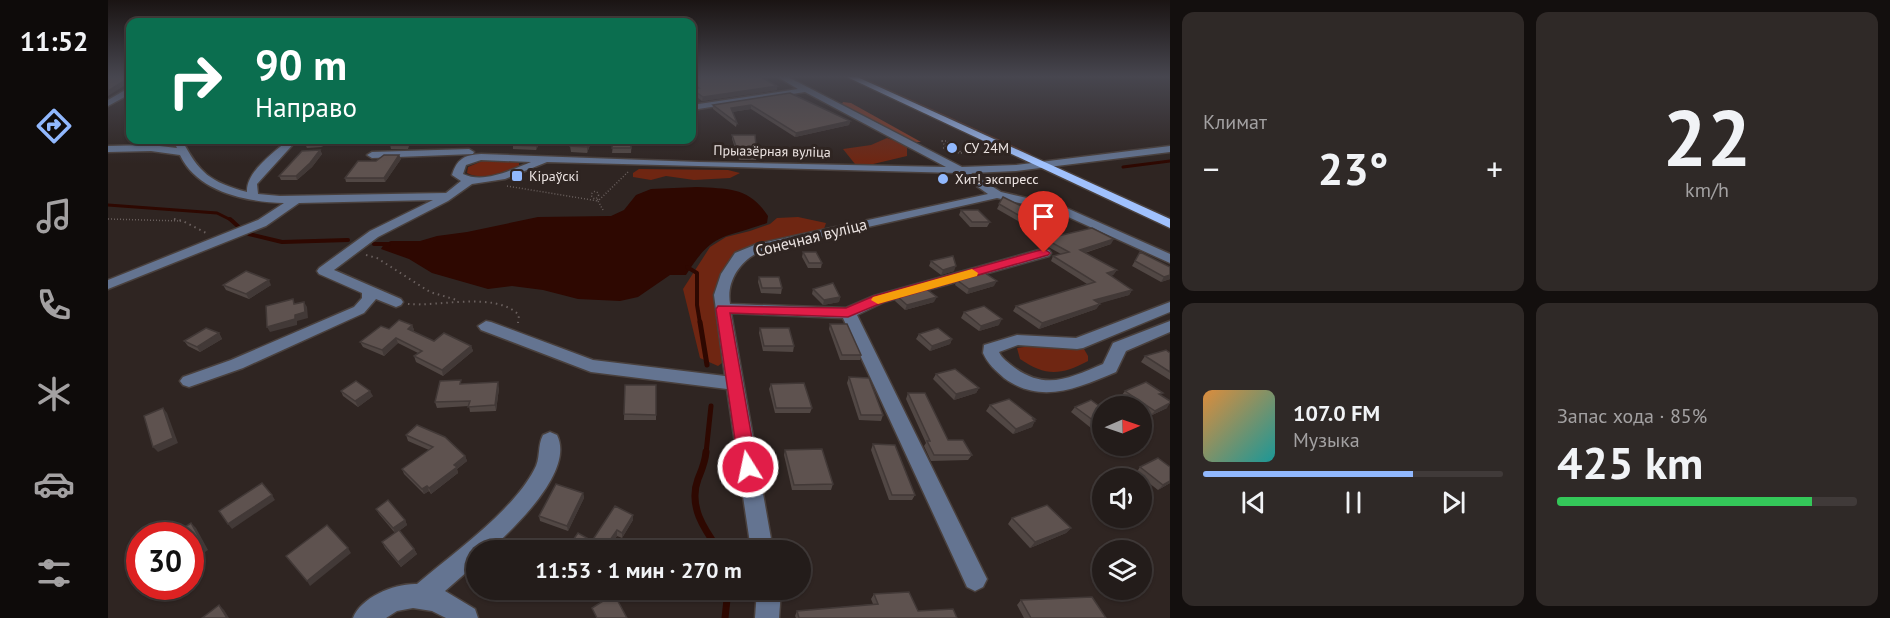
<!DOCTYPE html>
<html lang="ru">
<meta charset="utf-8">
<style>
:root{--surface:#231c1a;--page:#2f2927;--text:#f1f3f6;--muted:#a3a1a2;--line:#403a39;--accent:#91b8fd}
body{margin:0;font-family:"PT Sans",sans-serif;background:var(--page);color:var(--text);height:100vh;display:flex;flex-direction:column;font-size:22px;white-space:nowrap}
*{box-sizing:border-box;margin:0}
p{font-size:20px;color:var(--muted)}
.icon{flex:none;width:33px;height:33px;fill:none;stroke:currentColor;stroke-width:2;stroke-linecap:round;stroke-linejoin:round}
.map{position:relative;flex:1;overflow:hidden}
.details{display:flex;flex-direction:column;gap:12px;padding:12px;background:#130f0e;width:720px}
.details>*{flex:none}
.top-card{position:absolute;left:18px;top:18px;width:570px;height:126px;border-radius:12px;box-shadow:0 2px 4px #0004,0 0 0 2px var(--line);background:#0b6e4f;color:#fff;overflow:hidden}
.needle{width:39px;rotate:88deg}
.fabs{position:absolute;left:984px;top:396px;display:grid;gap:12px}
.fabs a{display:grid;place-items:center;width:60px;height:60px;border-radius:50%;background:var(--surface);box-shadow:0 2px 4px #0004,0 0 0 2px var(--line);font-size:30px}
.speed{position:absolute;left:18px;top:522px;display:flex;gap:12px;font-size:30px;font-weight:700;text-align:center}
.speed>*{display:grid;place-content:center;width:78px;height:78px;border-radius:50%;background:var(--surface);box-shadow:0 2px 4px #0004,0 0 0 2px var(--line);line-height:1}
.speed .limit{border:9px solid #d22;background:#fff;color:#111}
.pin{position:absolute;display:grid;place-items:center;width:51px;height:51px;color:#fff;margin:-62px -26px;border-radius:50% 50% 50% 0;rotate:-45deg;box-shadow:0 0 6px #0007}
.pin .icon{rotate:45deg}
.me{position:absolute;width:66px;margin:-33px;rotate:350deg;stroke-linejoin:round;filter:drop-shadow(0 0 4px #0008)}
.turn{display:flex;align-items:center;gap:21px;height:126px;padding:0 30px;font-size:27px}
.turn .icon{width:78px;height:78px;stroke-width:2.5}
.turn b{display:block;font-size:42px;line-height:51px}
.big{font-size:45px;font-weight:800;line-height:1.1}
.details .widget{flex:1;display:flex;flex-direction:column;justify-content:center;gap:9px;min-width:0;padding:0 21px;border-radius:12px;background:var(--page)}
.details .dial{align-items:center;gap:0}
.dial b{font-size:78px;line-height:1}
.song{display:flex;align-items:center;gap:18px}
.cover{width:72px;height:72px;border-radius:9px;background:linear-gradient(135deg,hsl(30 70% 55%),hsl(180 70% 35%))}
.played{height:6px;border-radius:3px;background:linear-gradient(90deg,var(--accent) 70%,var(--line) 70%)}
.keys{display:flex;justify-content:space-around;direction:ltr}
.heat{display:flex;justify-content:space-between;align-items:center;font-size:33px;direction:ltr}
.charge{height:9px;border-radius:4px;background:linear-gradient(90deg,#34c759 85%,var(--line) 0)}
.details .tiles{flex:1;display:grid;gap:12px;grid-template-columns:repeat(2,1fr)}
.trip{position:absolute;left:358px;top:540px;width:345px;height:60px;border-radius:30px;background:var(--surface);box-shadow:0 2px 4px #0004,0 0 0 2px var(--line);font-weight:800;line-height:60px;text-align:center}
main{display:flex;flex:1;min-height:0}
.tab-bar{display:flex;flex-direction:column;width:108px;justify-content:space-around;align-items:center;background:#0e0b0a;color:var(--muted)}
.tab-bar .icon{width:42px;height:42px}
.tab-bar .current{color:var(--accent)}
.tab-bar b{font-size:27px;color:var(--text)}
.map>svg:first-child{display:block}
.green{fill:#6f2612}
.forest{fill:#863b27}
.water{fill:#2e0801}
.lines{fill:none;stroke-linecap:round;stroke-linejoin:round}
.stream-far3{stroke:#2e0801;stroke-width:3}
.stream-far2{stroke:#2e0801;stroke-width:4}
.stream-far1{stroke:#2e0801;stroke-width:5}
.stream{stroke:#2e0801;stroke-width:7}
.minor-casing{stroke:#49403d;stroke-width:3}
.major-casing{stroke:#49403d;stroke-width:3}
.path-far1{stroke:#6a605e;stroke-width:1.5;stroke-dasharray:1 2;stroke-linecap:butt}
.path{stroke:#6a605e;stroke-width:2;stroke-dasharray:1.5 4;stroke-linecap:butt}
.minor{fill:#647491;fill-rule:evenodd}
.major{fill:#a0c1fd;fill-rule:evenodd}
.wall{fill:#514744}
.shaded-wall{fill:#423937}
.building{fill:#5e524f;stroke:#423937;stroke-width:1.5}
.route{fill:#e11d48;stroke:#92132f;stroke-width:1.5}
.slow{fill:#f59e0b}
.poi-dot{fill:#91b8fd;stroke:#2f2522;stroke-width:2}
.labels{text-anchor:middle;stroke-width:6;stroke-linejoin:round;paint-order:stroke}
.far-poi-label{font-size:14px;fill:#ece4e2;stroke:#2f2522;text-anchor:start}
.far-street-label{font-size:14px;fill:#ece4e2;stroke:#2f2522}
.street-label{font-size:16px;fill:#ece4e2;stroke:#2f2522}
</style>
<main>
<nav class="tab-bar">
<b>11:52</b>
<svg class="icon current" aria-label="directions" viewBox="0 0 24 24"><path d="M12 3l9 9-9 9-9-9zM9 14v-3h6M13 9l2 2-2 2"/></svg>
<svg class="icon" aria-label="music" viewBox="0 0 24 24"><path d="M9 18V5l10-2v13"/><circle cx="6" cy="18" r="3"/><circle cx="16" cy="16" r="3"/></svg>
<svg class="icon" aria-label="phone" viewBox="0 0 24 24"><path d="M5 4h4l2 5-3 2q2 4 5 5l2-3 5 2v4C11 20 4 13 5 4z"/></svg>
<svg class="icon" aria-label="climate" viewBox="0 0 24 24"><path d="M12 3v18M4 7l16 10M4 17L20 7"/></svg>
<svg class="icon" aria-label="car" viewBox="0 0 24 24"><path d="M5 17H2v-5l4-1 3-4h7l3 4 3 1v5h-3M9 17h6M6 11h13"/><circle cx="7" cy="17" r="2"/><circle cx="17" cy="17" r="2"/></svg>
<svg class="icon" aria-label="filters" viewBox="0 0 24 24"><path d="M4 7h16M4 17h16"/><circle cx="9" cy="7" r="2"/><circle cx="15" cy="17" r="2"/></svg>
</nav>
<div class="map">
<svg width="1062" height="618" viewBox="0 0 1062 618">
<rect width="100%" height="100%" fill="#2f2522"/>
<g class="green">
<polygon points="745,76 751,76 923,154 917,155"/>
<polygon points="779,138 799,145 799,156 761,165 747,164 735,149 763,145"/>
<path d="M402,160L411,163V166C396,175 375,181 359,173L360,167L374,161Z"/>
<polygon points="531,169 620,170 632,173 622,178 586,180 558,176 543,180 525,177 525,173"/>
<polygon points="690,217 718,223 716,229 647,245 617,273 618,360 610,366 592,358 575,289 602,247 618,237 642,231 662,224 669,218"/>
<path d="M929,345H961L976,349L980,356V361C952,376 937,376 912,359L909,348Z"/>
</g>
<polygon class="forest" points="735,102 743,103 813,142 804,142 733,106"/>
<path class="water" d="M589,187C621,189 641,187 660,216L659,223C616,239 605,231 578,275H562L530,297L512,301L470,299L435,290L404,286L380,289L324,273L301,259L273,249L276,244L283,241H312L329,236L359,232L430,217L503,216L516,210L528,195L543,189Z"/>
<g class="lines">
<g class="stream-far3">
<polyline points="1015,167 1062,161"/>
<polyline points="0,205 109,213 125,221"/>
</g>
<g class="stream-far2">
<polyline points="122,219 133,229"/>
<polyline points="141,234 174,242 240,240"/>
<polyline points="266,244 281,244"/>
<polyline points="579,267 589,273 589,305 592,323"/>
</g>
<g class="stream-far1">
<polyline points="592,322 599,365"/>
<polyline points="598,453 603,406"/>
</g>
<g class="stream">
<path d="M598,452C597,463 594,469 590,479C580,506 596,529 611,550"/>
<polyline points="617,618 620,590"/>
</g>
<defs>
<g id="minor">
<path d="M668,76H678L854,167L908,165L1062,146V152L908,171L863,173L893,192L954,206L1062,254V263L947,211L889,198L653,251C633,260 618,280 622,304L738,308L766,296L931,250H941L943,253L941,256L776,302L749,315L875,571L879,579L875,587L867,591L859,587L735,318L623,313L665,550H643L619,389L483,372L373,330L370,326L378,321L383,322L485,360L617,376L606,295L613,274L627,253L649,244L880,194L850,173L439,162L397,179L364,184L340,201L270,237L226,270L293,299L295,302L293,305L288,307L268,299L256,313L135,368L81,387L75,385L72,381L75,377L123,360L246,307L254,298V293L211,274L209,271L211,268L262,231L325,200L191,203L158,226L0,289V280L150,220L176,203C139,202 89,192 72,155L43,151L0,152V146L43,145L69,148L65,140H74C91,173 102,182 139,192C138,171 167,152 180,140H189L149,184L150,194L172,196L338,193L353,181L344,175C349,159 356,155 373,154L591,162L838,167L697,92L584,110V105L690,89ZM373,160L423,162C403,170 376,184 355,174L358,165Z"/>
<polygon points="19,89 22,89 22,94 0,106 0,100"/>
<polygon points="361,149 366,152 365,154 264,158 259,155 264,152"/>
<path d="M1062,302V312L975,348L969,349L910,345L891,352C894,359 901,363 907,368C939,391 963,377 995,364L1005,343L1062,321V332L1018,351L1008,372C970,388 933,405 896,378C887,370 880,364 875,353L876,345L909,335L968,338Z"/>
<path d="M442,432L449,435C467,471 406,528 382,550H369V563L337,591L367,609L370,618H338L324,611L305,608L289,611L278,618H245C253,597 287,583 309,584C345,553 404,512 426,470C433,459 429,446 435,435Z"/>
<polygon points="649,590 673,590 671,618 647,618"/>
</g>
<polygon id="major" points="737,76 747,76 1062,219 1062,228"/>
</defs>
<use href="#minor" class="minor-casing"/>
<use href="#major" class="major-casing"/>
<g class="path-far1">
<path d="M834,141H838L854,153C844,153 839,150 834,141Z"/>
<polyline points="835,148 838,148"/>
<polyline points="399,186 490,201 489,198"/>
<circle cx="487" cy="195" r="3.5"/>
<polyline points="495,210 490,201 521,171"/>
<polyline points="0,219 74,221"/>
</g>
<g class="path">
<polyline points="66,219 75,221 98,233"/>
<polyline points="258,255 269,258 322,292 349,300"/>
<path d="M300,304C331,307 387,291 411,315L410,323"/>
</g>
<use href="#minor" class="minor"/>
<use href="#major" class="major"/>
</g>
<g class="wall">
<polygon points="584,76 661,79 658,80 669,90 594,101 584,93 584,89 586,89 584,88"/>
<polygon points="682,93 742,121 741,125 687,137 643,109 624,112 629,123 628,127 605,109 605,105"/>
<polygon points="624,135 649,156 648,160 631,160 624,139"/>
<polygon points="219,140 214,147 199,148 197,144"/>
<polygon points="408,140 433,140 428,150 405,149 405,145"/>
<polygon points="465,140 524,140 523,153 504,153 505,145 482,145 479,153 463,152 462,146"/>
<polygon points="300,142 301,146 300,149 283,149 282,145"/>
<polygon points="212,150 214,154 204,167 189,180 173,180 171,176"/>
<polygon points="291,155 293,159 277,182 238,182 237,178 268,161"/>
<polygon points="895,197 934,216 932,220 917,225 889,209"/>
<polygon points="853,210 882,222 879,227 862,227 851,215"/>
<polygon points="937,239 1003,244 977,253 1009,270 1005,275 1003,276 1024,290 1021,295 991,303 992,304 988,309 931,329 905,311 908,306 979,284 943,261 945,256 953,254 935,244"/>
<polygon points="695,252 714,263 713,268 700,268 694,257"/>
<polygon points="1032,252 1062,267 1062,279 1053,282 1024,266"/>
<polygon points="823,261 846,271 833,275 821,266"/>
<polygon points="651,277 674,288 673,294 653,293 650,282"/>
<polygon points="849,280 886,286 859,294 847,285"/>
<polygon points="115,285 163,285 141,299 118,290"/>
<polygon points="705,289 732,297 731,302 715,305 704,294"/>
<polygon points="789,296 826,302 797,310 787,301"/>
<polygon points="856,312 891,325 871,331 853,318"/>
<polygon points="722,324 753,355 752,360 732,360 721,329"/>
<polygon points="304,325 306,330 305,331 326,341 363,346 365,351 335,376 308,362 306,356 310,353 290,343 276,356 255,347 252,342 281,329"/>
<polygon points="652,328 686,346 685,352 655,351 651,333"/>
<polygon points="111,333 114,339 92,352 80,346 76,341"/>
<polygon points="811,334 844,339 842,344 822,351 808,339"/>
<polygon points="1062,353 1062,380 1033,362 1037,356"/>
<polygon points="828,374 871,388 868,393 846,400 825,379"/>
<polygon points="741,377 775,415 773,421 751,420 739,383"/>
<polygon points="355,384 391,388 388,411 362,412 361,406 329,408 327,402"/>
<polygon points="663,384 704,408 702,413 667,413 661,389"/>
<polygon points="517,385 548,385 548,420 516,420"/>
<polygon points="233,391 265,396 250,407 235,396"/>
<polygon points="1017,391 1053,395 1059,408 1042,416 1034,410 1034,406 1028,406 1013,396"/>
<polygon points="800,393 840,440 864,455 860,460 823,461 816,446 818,443 798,399"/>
<polygon points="882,405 927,419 924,427 905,434 878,411"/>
<polygon points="967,407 994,408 994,429 988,432 963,412"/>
<polygon points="298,435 357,456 359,461 349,469 350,473 323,494 321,491 316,494 296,474 294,469 321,450 300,441"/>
<polygon points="765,444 807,495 804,500 781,500 763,450"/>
<polygon points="677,450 725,484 723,490 684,490 676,455"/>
<polygon points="1032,467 1062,483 1050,490 1028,473"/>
<polygon points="475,493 476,498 460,531 432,521 431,516"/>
<polygon points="268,509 297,520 299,525 291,531 306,549 309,554 293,567 277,548 274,542 287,533 271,514"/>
<polygon points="525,515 525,520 514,538 509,536 499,550 458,550 484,541"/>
<polygon points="904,518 963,528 958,533 922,548 900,524"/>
<polygon points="766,594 810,611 849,618 688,618 687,616 689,611 765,604 763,599"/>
<polygon points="913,600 998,618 916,618 909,605"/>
</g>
<g class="shaded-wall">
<polygon points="657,76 662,76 661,79 652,81 653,77"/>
<polygon points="22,77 22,82 0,96 0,91"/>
<polygon points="669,86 669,90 594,101 595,97"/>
<polygon points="643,105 643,109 623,112 623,108"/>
<polygon points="742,121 741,125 687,137 688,133"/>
<polygon points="215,140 219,140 214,147 212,143"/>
<polygon points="431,140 433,140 428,150 428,146"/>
<polygon points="482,140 482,145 479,153 479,147"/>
<polygon points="212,150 214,154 204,167 189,180 188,176"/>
<polygon points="291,155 293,159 277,182 276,178"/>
<polygon points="934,216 932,220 917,225 919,220"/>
<polygon points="1006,239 1003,244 969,255 972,250"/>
<polygon points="848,266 846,271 833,275 835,270"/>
<polygon points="1009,270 1005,275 996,278 999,273"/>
<polygon points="1062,275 1062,279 1053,282 1056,277"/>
<polygon points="161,280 163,285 141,299 138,294"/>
<polygon points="889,281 886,286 859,294 861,289"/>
<polygon points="1024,290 1021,295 983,306 986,300"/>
<polygon points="732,297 731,302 715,305 716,300"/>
<polygon points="829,297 826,302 797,310 799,305"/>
<polygon points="196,302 199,307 200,318 189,321 189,325 162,332 159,327 187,315"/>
<polygon points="992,304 988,309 931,329 934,323"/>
<polygon points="894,319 891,325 871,331 873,326"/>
<polygon points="304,325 306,330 302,334 300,329"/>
<polygon points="111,333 114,339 92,352 89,347"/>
<polygon points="288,338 290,343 276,356 274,350"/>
<polygon points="844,339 842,344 822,351 824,346"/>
<polygon points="363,346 365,351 335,376 334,370"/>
<polygon points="390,382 391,388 388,411 387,405"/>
<polygon points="871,388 868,393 846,400 848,394"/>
<polygon points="262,391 265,396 250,407 247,401"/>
<polygon points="1062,403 1059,408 1042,416 1047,411"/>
<polygon points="55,408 59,413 70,443 50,452 45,447"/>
<polygon points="927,419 924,423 927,421 924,427 905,434 908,429"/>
<polygon points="994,425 994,429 988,432 993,426"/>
<polygon points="357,456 359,461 349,469 350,473 323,494 321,488 346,465"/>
<polygon points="1062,481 1062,483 1050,490 1055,485"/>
<polygon points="319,486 321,491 316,494 314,489"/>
<polygon points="475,493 476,498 460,531 459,526"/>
<polygon points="164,495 167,500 124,529 120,524"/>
<polygon points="525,515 525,520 514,538 514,533"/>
<polygon points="297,520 299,525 287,534 285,528"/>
<polygon points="83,523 88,528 100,550 82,562"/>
<polygon points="963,528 958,533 922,548 927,542"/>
<polygon points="509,530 509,536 499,550 495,550"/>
<polygon points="240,548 243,553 202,586 199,581"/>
<polygon points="306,549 309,554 293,567 290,562"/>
<polygon points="111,605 116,610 121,618 119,618"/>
</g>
<g class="building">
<polygon points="0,76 22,76 22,77 0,91"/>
<polygon points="584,76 657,76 653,77 669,86 595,97 584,89 591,88 584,83"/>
<polygon points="682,93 742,121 688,133 643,105 623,108 629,123 605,105"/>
<polygon points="624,135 647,135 649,156 631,155"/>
<polygon points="201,140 215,140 212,143 197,144"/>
<polygon points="408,140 431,140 428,146 405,145"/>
<polygon points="465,140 482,140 479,147 462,146"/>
<polygon points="500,140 523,140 523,148 504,148 505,140"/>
<polygon points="283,142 300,142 299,144 282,145"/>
<polygon points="212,150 202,163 188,176 171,176 194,151"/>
<polygon points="276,155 291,155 276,178 237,178 250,161 268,161"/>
<polygon points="895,197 934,216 919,220 891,204"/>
<polygon points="853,210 870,210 882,222 864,222"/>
<polygon points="984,228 1006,239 972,250 1009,270 999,273 1024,290 986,300 992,304 934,323 908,306 987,282 945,256 961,252 937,239"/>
<polygon points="695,252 708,252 714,263 701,263"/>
<polygon points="1032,252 1062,267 1062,275 1056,277 1027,261"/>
<polygon points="845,256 848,266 835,270 823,261"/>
<polygon points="138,271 161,280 138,294 115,285"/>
<polygon points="877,273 889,281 861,289 849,280"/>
<polygon points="651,277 671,277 674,288 654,288"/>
<polygon points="725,283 732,297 716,300 705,289"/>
<polygon points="817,288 829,297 799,305 789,296"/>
<polygon points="185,299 186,304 196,302 197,312 187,315 187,319 159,327 158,306"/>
<polygon points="876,306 894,319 873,326 856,312"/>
<polygon points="291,320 304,325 300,329 326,341 336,333 363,346 334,370 306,356 314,351 288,338 274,350 252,342 273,326 281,329"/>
<polygon points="722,324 739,324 753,355 734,355"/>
<polygon points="98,328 111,333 89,347 76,341"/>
<polygon points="652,328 681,328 686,346 656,346"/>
<polygon points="830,328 844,339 824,346 811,334"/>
<polygon points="1058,350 1062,353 1062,372 1037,356"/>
<polygon points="847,369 871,388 848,394 828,374"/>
<polygon points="741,377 761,378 775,415 753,415"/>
<polygon points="353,380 352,384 390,382 387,405 360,407 362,401 327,402 332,381"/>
<polygon points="248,381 262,391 247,401 233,391"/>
<polygon points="1038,382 1055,393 1051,394 1062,401 1062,403 1047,411 1017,391"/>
<polygon points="696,383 704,408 668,408 663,384"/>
<polygon points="517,385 548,385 548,415 516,414"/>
<polygon points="800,393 817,393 840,440 855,440 864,455 826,455 819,441 822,441"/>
<polygon points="901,399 927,419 925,419 927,421 908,429 882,405"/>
<polygon points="983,400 994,408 994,425 993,426 967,407"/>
<polygon points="55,408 65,438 45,447 36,416"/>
<polygon points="309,425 337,437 357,456 346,465 349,467 321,488 319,486 314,489 294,469 325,447 298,435"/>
<polygon points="765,444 787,445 807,495 784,495"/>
<polygon points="714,449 725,484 686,485 677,450"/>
<polygon points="1050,458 1062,467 1062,481 1055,485 1032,467"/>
<polygon points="154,483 164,495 120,524 111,511"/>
<polygon points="448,484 475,493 459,526 431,516"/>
<polygon points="280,500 297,520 285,528 268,509"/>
<polygon points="939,505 963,528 927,542 904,518"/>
<polygon points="507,506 525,515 514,533 509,530 495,550 458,550 470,533 484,541"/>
<polygon points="83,523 95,545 82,553 82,536 62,536"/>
<polygon points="219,525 240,548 199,581 178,556"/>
<polygon points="291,530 306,549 290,562 274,542"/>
<polygon points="801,592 810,611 845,609 849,618 691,618 689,611 770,604 766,594"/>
<polygon points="506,594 519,618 489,618 484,608"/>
<polygon points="984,597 998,618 923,618 913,600"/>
<polygon points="111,605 119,618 94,618"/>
</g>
<linearGradient id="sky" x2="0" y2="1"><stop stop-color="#1a1413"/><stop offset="0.47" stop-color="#47464f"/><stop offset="1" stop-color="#47464f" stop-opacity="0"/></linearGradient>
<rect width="1062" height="163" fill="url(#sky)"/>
<polygon class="route" points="936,249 942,253 940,255 776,302 740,317 622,313 649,467 646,472 640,474 633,472 631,467 608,309 610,306 738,308 766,296"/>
<polygon class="slow" points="864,269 870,273 869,276 770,304 763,300 765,297"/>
<g class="poi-dot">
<circle cx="844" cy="148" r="6"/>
<rect x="403" y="170" width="12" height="12" rx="3"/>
<circle cx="835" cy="179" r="6"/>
</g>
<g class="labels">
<g class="far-poi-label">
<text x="856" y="153">СУ 24М</text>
<text x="421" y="181">Кіраўскі</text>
<text x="847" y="184">Хит! экспресс</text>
</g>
<g class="far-street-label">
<text transform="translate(664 151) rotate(1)" y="5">Прыазёрная вуліца</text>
</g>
<g class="street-label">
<text transform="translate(703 237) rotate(-14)" y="6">Сонечная вуліца</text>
</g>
</g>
</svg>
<div class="fabs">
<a><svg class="needle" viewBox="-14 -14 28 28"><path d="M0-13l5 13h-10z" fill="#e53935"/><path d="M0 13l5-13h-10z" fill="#a3a1a2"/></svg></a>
<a><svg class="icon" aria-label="sound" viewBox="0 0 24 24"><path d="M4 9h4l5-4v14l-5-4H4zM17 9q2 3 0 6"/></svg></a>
<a><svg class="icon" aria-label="layers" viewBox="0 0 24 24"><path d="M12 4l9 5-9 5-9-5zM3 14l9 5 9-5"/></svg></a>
</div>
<div class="speed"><div class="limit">30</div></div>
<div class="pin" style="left:936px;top:253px;background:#d93025"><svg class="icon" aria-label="arrive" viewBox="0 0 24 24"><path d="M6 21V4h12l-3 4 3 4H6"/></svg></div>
<svg class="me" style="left:640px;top:467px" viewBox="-20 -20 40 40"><circle r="17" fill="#e11d48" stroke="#fff" stroke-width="3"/><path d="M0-11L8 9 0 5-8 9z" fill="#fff"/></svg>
<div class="trip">11:53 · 1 мин · 270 m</div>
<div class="top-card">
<div class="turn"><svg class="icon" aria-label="right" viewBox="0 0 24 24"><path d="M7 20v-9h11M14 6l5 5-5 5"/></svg><div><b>90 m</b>Направо</div></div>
</div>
</div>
<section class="details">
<div class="tiles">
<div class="widget"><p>Климат</p>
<div class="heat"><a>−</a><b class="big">23°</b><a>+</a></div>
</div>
<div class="widget dial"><b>22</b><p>km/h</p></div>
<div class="widget">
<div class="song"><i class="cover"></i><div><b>107.0 FM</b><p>Музыка</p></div></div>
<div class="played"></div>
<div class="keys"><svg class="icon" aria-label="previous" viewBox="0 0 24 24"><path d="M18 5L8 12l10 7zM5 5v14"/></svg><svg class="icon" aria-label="pause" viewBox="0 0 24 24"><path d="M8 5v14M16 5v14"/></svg><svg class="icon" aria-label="next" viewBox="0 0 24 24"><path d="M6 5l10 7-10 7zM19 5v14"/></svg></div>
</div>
<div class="widget"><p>Запас хода · 85%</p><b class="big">425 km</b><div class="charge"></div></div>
</div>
</section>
</main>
